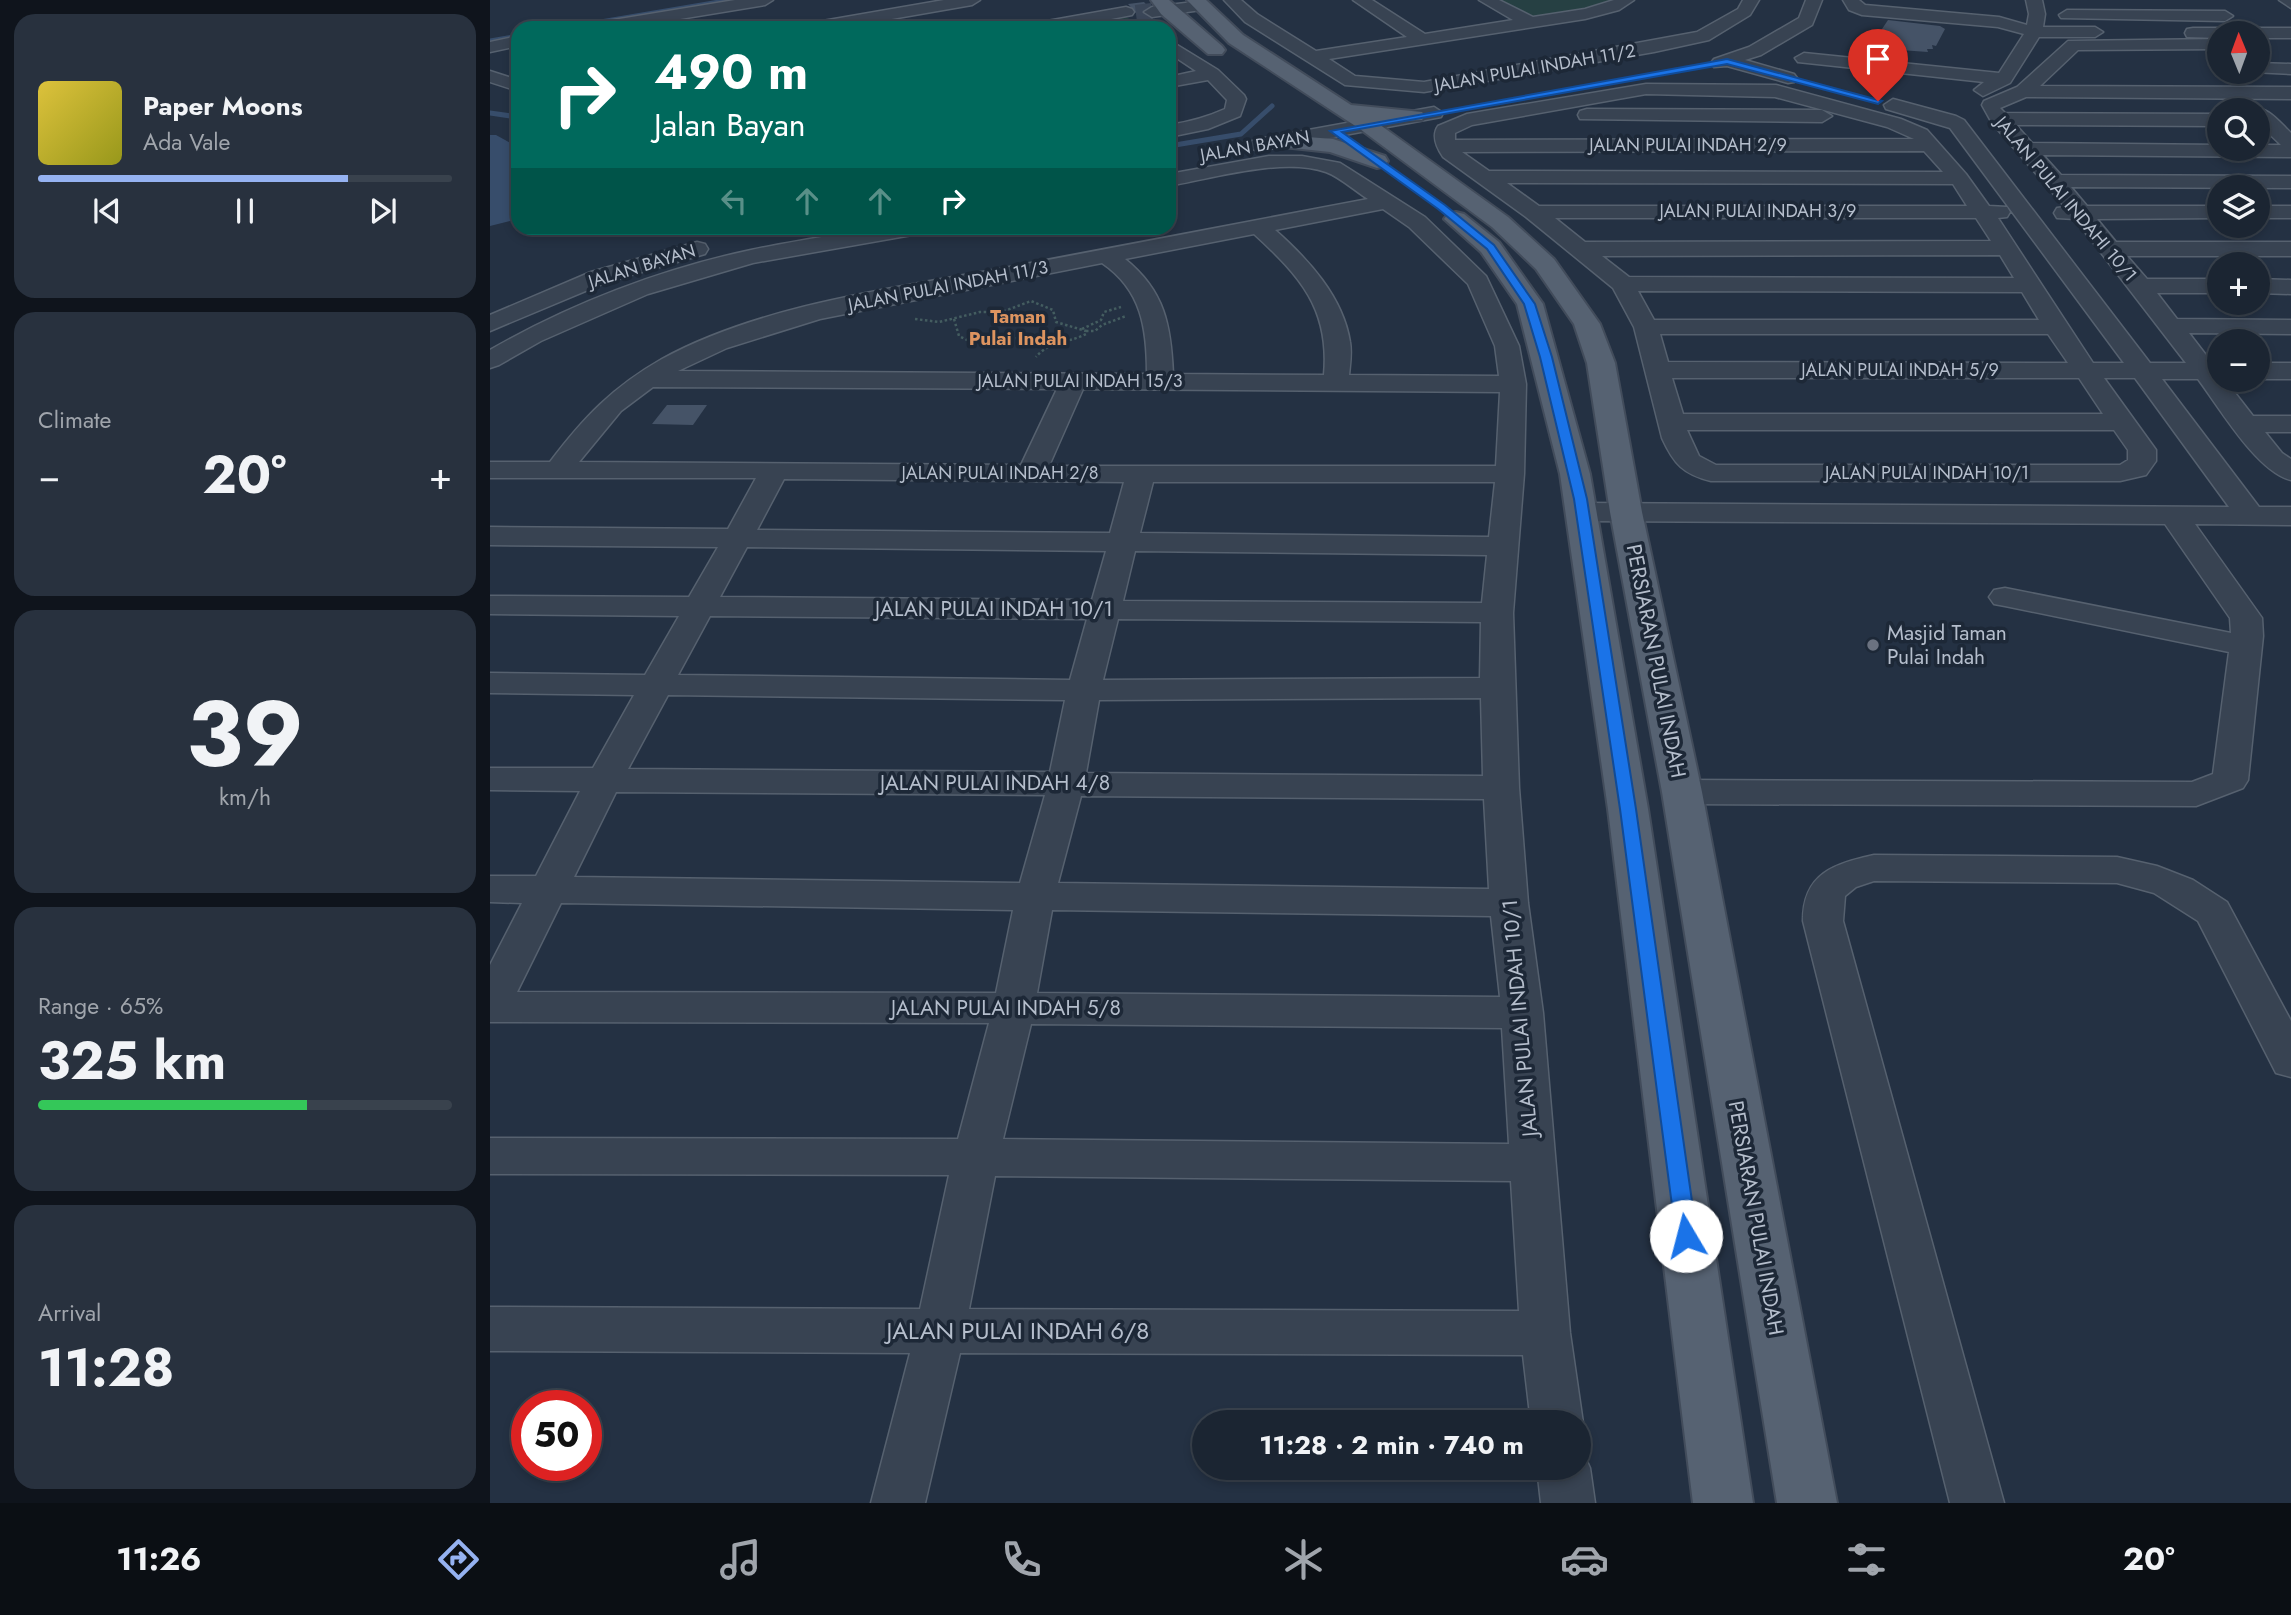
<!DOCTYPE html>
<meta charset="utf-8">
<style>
:root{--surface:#1b2532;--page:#28313e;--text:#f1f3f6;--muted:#a0a5ac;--line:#39424d;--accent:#95b2f1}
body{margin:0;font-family:Jost,sans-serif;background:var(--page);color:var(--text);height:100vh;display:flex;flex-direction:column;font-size:26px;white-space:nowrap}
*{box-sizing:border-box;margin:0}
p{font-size:23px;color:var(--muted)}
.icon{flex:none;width:38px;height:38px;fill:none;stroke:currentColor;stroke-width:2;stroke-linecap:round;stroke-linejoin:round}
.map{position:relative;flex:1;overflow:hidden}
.drawer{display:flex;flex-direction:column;gap:14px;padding:14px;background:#0f141c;width:490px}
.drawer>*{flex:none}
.banner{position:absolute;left:21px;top:21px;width:665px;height:214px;border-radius:21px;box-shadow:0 4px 10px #0003,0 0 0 2px var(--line);background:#00695c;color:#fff;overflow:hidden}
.needle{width:46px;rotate:359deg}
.fabs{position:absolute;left:1717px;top:21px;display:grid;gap:14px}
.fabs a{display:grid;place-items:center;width:63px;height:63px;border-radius:50%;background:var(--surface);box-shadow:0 4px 10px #0003,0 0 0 2px var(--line);font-size:35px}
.speed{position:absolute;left:21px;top:1390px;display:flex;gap:14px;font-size:35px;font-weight:700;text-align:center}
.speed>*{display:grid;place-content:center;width:91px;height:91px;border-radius:50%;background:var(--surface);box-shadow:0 4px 10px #0003,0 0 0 2px var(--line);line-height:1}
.speed .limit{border:10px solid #d22;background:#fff;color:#111}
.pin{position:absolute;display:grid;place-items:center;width:60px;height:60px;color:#fff;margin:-72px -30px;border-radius:50% 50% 50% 0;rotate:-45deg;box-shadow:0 0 7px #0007}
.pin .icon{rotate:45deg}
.me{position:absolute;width:77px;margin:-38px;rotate:352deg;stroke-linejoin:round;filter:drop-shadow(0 0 5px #0008)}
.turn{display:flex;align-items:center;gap:24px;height:147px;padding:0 28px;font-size:32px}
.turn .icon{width:91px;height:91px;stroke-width:2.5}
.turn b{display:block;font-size:49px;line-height:60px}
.lanes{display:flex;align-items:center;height:66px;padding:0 28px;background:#0003;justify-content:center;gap:35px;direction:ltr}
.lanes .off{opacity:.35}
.big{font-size:52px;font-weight:700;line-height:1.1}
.drawer .widget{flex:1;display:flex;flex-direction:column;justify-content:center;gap:10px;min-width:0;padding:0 24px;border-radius:21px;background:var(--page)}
.drawer .dial{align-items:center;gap:0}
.dial b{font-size:91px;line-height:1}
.song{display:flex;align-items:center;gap:21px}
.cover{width:84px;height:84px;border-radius:10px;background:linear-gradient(135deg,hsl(50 70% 55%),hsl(60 70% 35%))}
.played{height:7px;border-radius:4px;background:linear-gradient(90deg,var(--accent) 75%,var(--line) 75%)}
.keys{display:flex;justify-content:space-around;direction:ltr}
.heat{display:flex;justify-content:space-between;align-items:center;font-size:38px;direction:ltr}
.charge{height:10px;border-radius:5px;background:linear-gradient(90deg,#34c759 65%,var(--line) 0)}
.trip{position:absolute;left:702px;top:1410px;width:399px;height:70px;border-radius:35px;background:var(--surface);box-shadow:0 4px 10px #0003,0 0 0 2px var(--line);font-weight:700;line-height:70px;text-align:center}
.tabs{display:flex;height:112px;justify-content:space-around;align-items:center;background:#0b0f14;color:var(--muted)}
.tabs .icon{width:49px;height:49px}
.tabs .current{color:var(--accent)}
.tabs b{font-size:32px;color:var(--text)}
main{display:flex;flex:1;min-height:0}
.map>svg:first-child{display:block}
.green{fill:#264043}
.water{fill:#374d6b}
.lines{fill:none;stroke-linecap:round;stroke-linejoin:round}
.stream{stroke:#374d6b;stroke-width:5}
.building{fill:#455367}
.minor-tunnel{stroke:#3a4658;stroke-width:18;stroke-dasharray:18 9;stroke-linecap:butt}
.minor-casing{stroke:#56616f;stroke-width:3}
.major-casing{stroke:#424c5b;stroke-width:4}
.path{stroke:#445d60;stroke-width:2.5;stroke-dasharray:2.5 2.5;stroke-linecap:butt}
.minor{fill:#384352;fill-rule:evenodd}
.major{fill:#566272;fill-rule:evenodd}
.route{fill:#1a73e8;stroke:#114b97;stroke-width:2}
.worship-dot{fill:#6b7280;stroke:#1d2837;stroke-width:2.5}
.labels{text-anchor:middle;stroke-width:7;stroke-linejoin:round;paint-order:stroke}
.far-street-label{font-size:18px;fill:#b5becc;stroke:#1d2837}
.far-neighbourhood-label{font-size:19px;font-weight:bold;fill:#dd9460;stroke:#1d2837}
.street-label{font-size:21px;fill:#b5becc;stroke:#1d2837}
.poi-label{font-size:21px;fill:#b5becc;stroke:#1d2837;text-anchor:start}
.near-street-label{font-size:24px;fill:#b5becc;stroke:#1d2837}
</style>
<main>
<section class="drawer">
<div class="widget">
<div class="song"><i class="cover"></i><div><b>Paper Moons</b><p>Ada Vale</p></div></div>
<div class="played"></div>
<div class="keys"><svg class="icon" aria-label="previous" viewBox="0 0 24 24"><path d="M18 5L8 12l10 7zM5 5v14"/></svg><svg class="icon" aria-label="pause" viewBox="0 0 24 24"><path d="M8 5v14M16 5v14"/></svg><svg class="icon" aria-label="next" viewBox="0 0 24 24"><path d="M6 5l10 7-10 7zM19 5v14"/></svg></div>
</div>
<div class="widget"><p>Climate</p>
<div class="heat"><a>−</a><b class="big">20°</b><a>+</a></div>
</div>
<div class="widget dial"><b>39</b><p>km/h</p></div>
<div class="widget"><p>Range · 65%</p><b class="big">325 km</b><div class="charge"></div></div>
<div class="widget"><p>Arrival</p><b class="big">11:28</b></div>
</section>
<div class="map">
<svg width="1801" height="1503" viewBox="0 0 1801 1503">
<rect width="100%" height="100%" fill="#243143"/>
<g class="green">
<polygon points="1004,0 1124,0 1084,14 1039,17"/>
<polygon points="628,15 638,18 651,28 560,28"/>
</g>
<polygon class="water" points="0,135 6,135 28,147 28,219 0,226"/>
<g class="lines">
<g class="stream">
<polyline points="75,28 241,0"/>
<polyline points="0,41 28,36"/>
<polyline points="0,113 28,117"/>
<polyline points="679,146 751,134 782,106"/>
</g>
</g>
<g class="building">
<polygon points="654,2 667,17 651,19 638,4"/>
<polygon points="1398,20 1450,26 1455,29 1446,46 1442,45 1443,49 1437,49 1438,52 1410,50 1409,47 1389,45 1394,35 1388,35"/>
<polygon points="177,405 217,405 203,425 162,424"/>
</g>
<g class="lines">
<polyline class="minor-tunnel" points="646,14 662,12"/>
<defs>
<g id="minor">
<polygon points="245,0 283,0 275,5 135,28 97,28 105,23"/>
<polygon points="454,0 490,0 482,5 350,28 313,28 321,23"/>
<polygon points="734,0 751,0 767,14 826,51 917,37 863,0 882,0 935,34 1023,20 989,0 1009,0 1043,17 1095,9 1124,0 1144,0 1129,10 1095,19 839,59 865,76 934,82 1207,32 1248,9 1253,0 1269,0 1260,15 1219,40 1164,52 934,92 855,85 755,22"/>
<polygon points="1316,0 1332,0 1322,25 1271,55 1255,60 1304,74 1307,78 1304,82 1298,83 1237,66 1224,67 1221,63 1224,59 1259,47 1309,18"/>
<polygon points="1353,0 1369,0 1375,5 1509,17 1537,25 1539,14 1536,0 1552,0 1555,14 1553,27 1605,27 1613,32 1605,37 1549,37 1520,83 1493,96 1484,90 1494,82 1308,62 1305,58 1314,53 1509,73 1534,34 1508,27 1372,15 1359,10"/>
<polygon points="1789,0 1801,0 1801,8"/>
<polygon points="712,1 720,6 718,9 662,17 654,12 662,7"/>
<polygon points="636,7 642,9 644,12 642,15 574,28 538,28 546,23"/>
<polygon points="1577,10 1735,11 1743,16 1735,21 1571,18 1569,15"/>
<polygon points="1703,28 1801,28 1801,38 1768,38 1768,33 1729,33 1729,38 1697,37 1695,33 1697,29"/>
<polygon points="28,36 28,46 0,52 0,42"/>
<path d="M1729,39V49L1588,50L1550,86L1801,87V99L1536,97L1510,108L1515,113L1729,114V126L1526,125L1542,143L1729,145V149H1768V145H1791L1768,123V110H1760C1776,103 1790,123 1801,133V157L1553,155L1571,175L1801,176V188L1581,187L1597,206H1729V218L1607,219L1626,242H1801V256H1637L1657,279H1729V293H1667L1687,319L1801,320V334L1699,333L1722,363H1729V380H1735L1763,416H1801V432H1775L1792,453L1801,459V480C1767,472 1729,407 1708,379H1672L1769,507H1801V525L1705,524L1772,618L1773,636L1758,780L1753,788L1706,806L1192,804L1179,800L1174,792L1179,784L1192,780L1702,782L1723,774L1739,652L1515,606L1504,604L1499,597L1504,590L1515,588L1741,633L1740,618L1675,524L1093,521L1083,518L1079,512L1083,506L1093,503L1739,507L1645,378H1614L1666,450V461L1656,475L1630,481H1221C1193,474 1184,464 1172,438L1144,327L1123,288L1036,217L953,157C947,148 941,136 948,126L977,114L1156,84L1286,85L1411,119L1437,130L1476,174L1499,206L1517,207L1520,212L1517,217L1508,218L1603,363H1634L1460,128L1396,109L1394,105L1403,99L1466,116L1474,120L1660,363H1696L1585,219L1567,218L1564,213L1567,208L1575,207L1502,123L1492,105L1494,101L1527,87L1578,41ZM1156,94L1285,97L1397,127L1424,139L965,140V133L982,125ZM1434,151L1453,172L999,171L972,152ZM1017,183L1463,184L1477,206H1049ZM1065,218H1486L1501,241L1095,242ZM1510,255L1524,278L1139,277L1112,256ZM1148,291L1532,292L1549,320H1164ZM1170,334H1558L1578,363L1178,362ZM1182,378H1589L1613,414H1193ZM1197,430H1624L1638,450V460L1630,465H1226L1209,456Z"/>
<path d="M679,40L728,70L754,95L756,99L750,116L718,129L679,137V125C699,122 717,117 735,109L737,100L718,80L679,87V77L706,71L679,53Z"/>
<polygon points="1768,63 1801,64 1801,74 1762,72 1768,72"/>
<polygon points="0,71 28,80 28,91 0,82"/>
<polygon points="944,107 953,113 951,117 769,151 762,149 759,145 762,141 769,139"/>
<polygon points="1097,109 1332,110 1342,116 1332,122 1090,119 1088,115 1090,111"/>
<path d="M779,156H812L850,163L935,217L996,276L1029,346L1036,384L1034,474L1023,613L1029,788L1038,903L1053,1013L1080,1333L1093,1423L1088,1433V1423H1041L1033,1355L470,1353L435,1503H381L420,1353L0,1351V1307L430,1309L459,1175L0,1174V1138L468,1139L499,1023L0,1022V965L32,903L0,902V876H46L90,791L0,790V768H103L144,695L0,693V673L155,675L189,616L0,614V596L199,597L228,547L0,545V527L238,529L266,478H0V462H60C94,417 123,387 172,359C270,305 405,288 514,268C635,246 756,222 878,199C865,191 850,177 836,172C793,157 723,178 679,186V174ZM893,209L919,227L978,284L1005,346L1009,376L859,375C860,365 862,353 860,342C853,297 818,259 785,230ZM764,234C810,276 840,309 834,375L683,374C681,326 675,291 635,259ZM612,263C652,290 657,329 657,374L188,371L237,348L330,319ZM163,387L567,389L531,465L89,462L131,411ZM593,389L1010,392L1006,466H559ZM294,479L634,482L620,533L267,530ZM663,482H1005L999,537L650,533ZM257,547L616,551L602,600L230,597ZM645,551L997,555L992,603L633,601ZM220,616L597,619L580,680L188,675ZM628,619L991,622L990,678L613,680ZM178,695L575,700L560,772L138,769ZM991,698L993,776L596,773L609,700ZM126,792L555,795L530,883L84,877ZM591,796L994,799L999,889L568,883ZM71,903L523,910L506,993L27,992ZM562,910L1001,916L1010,997L547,993ZM541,1024L1012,1028L1019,1144L513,1139ZM505,1176L1021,1181L1029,1311L479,1309Z"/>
<rect x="1768" y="206" width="33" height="12"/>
<path d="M388,228H433L430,233L422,235L263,263L158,294L51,341L9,365L0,368V350C80,304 171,269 261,250C303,241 346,235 388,228Z"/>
<polygon points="207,242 215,244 218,249 215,254 117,282 0,331 0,315 101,272"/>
<polygon points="1768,279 1801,280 1801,294 1768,293"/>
<rect x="1768" y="363" width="33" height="16"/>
<path d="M1384,855L1627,857L1667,866L1703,880L1737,902L1801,1021V1077L1786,1073L1708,921L1664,893L1627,883L1384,881L1366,887L1355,896L1353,921L1514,1503H1460L1313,921C1313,873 1344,864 1384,855Z"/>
<polygon points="1088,1449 1092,1450 1100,1468 1105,1503 1051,1503 1047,1468 1088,1468"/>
</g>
<g id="major">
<polygon points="661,0 679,0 732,46 735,50 732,54 718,54 671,14"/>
<polygon points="697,0 716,0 753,35 861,105 932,112 935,116 932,120 886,122 1018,217 1064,259 1110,324 1125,363 1152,512 1212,792 1347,1503 1287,1503 1172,792 1120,512 1097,363 1084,324 1046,269 1002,227 870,129 739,43"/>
<polygon points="792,135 843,139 895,156 898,161 895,166 887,168 840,152 784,146 781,141 784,136"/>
<polygon points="966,212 974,214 1009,242 1053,304 1100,474 1158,809 1263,1503 1203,1503 1118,809 1070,474 1027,304 991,252 954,219 958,214"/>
</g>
</defs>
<use href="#minor" class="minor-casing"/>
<use href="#major" class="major-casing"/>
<g class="path">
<path d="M425,319L449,322L490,312H512L541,301L563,310L566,322L596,331V334C579,343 559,341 546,357"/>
<polyline points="464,319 469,336 477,340 534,338 559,345"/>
<polyline points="592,329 611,320 614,312 631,307"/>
<polyline points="596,331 605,331 612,325 636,316"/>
</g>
<use href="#minor" class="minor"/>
<use href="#major" class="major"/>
</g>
<polygon class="route" points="1237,59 1392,101 1388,104 1237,64 852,132 955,205 1004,245 1045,304 1062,357 1097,499 1146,809 1207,1236 1204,1242 1196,1245 1189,1242 1186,1236 1130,809 1084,499 1050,357 1034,304 997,249 948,209 840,131"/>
<circle class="worship-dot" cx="1383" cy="645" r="7"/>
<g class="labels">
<g class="far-street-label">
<text transform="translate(1045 68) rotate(-10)" y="6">JALAN PULAI INDAH 11/2</text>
<text x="1198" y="151">JALAN PULAI INDAH 2/9</text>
<text transform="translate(765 146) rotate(-10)" y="6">JALAN BAYAN</text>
<text transform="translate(1576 199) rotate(50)" y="6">JALAN PULAI INDAHI 10/1</text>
<text x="1268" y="217">JALAN PULAI INDAH 3/9</text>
<text transform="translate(152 266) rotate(-17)" y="6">JALAN BAYAN</text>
<text transform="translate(458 286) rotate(-11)" y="6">JALAN PULAI INDAH 11/3</text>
<text x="1410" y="376">JALAN PULAI INDAH 5/9</text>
<text x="590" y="387">JALAN PULAI INDAH 15/3</text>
<text x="510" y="479">JALAN PULAI INDAH 2/8</text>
<text x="1437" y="479">JALAN PULAI INDAH 10/1</text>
</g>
<g class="far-neighbourhood-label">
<text x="528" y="323">Taman<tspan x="528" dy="22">Pulai Indah</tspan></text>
</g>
<g class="street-label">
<text x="504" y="616">JALAN PULAI INDAH 10/1</text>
<text transform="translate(1166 661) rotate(79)" y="7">PERSIARAN PULAI INDAH</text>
<text x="505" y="790">JALAN PULAI INDAH 4/8</text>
<text x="516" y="1015">JALAN PULAI INDAH 5/8</text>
<text transform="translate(1030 1018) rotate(-95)" y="7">JALAN PULAI INDAH 10/1</text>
<text transform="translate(1266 1218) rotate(80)" y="7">PERSIARAN PULAI INDAH</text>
</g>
<g class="poi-label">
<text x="1397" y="640">Masjid Taman<tspan x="1397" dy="24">Pulai Indah</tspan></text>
</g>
<g class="near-street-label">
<text x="528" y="1339">JALAN PULAI INDAH 6/8</text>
</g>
</g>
</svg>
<div class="fabs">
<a><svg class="needle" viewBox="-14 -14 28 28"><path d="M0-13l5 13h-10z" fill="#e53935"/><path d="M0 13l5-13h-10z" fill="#a0a5ac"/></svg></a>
<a><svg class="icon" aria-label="search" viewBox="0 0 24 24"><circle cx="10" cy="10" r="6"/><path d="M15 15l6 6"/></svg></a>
<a><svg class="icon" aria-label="layers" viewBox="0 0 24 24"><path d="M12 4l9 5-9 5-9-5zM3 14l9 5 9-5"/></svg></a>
<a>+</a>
<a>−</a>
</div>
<div class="speed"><div class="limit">50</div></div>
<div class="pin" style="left:1388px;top:101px;background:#d93025"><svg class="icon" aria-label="arrive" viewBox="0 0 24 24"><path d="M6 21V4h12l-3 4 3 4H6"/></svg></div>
<svg class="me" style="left:1196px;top:1236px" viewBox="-20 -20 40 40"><circle r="19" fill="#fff"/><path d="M0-13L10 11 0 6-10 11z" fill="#1a73e8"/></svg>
<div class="trip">11:28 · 2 min · 740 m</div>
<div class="banner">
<div class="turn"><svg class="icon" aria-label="right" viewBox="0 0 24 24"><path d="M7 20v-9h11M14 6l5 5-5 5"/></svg><div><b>490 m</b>Jalan Bayan</div></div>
<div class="lanes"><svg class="icon off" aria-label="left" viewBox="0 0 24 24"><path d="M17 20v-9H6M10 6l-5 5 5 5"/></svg><svg class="icon off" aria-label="ahead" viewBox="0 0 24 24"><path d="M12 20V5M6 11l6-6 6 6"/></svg><svg class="icon off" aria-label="ahead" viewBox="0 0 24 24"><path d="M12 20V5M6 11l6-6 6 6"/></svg><svg class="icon" aria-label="right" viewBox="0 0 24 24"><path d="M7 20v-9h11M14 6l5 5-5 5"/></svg></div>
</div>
</div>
</main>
<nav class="tabs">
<b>11:26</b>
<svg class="icon current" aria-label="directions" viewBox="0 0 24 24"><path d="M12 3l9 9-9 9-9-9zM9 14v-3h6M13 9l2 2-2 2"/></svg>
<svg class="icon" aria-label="music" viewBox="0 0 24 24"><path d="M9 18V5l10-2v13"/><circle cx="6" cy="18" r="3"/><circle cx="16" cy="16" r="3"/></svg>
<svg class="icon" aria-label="phone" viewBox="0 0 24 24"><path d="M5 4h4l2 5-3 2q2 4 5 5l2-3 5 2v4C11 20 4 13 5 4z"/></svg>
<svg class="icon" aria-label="climate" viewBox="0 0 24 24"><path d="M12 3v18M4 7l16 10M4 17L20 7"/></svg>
<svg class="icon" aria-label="car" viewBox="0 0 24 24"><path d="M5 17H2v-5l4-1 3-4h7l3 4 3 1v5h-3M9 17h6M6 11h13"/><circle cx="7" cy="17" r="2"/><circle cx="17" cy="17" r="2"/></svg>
<svg class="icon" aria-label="filters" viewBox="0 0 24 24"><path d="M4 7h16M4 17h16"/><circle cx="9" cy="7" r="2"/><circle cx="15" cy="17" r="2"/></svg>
<b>20°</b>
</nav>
